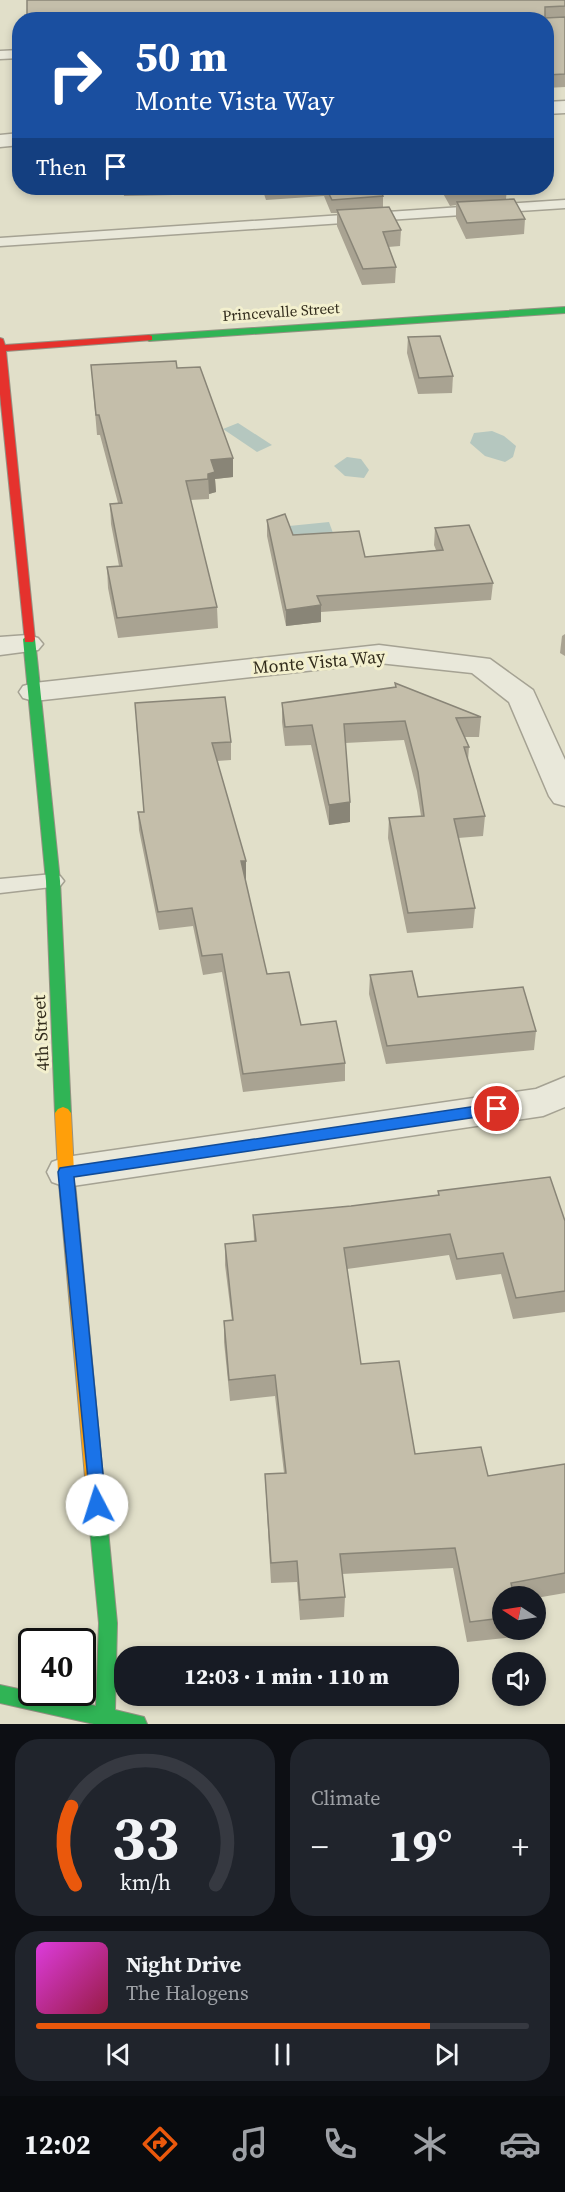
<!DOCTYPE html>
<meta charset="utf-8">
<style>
:root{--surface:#171b24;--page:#20242c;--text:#f1f3f6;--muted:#9ea1a6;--line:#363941;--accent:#ea580c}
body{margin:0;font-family:"Source Serif 4",serif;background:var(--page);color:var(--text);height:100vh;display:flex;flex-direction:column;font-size:22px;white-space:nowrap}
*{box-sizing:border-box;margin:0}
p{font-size:20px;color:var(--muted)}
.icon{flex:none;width:33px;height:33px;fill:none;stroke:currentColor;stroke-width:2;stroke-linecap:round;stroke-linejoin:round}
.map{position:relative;height:1724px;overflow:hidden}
.side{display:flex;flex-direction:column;gap:15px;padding:15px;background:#0d0f14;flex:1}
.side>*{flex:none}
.guide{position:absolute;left:12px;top:12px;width:542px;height:183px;border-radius:24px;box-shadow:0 3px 9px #0003;background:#1a4fa0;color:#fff;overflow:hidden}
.needle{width:39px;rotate:282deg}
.buttons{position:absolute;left:492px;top:1586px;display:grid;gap:12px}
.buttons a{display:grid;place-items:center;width:54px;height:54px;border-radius:50%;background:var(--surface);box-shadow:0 3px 9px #0003;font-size:30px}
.speed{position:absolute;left:18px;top:1628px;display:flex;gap:12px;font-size:30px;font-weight:700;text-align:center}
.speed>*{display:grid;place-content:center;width:78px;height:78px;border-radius:50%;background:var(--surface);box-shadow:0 3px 9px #0003;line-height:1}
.speed .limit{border:3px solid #111;border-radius:9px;background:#fff;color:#111}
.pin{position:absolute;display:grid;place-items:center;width:51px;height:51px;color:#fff;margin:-26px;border:3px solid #fff;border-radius:50%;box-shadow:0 2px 6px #0007}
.me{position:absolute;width:66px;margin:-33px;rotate:355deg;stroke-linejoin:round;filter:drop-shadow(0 0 4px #0008)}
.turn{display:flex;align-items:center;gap:21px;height:126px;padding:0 24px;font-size:27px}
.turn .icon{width:78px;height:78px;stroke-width:2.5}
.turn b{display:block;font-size:42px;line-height:51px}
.then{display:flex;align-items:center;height:57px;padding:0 24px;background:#0003;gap:12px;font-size:22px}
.big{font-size:45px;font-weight:800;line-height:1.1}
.side .card{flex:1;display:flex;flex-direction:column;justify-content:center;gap:9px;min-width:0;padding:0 21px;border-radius:24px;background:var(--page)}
.side .dial{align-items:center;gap:0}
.dial svg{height:156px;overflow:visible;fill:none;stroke:var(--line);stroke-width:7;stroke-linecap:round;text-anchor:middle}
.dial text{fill:var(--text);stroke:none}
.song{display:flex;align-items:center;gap:18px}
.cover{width:72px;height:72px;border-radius:9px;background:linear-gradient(135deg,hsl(300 70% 55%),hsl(340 70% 35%))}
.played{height:6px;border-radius:3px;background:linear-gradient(90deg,var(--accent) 80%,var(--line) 80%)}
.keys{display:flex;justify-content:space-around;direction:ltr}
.heat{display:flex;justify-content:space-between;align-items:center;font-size:33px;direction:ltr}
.side .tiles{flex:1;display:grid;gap:15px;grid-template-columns:1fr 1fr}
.card:last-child{grid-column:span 2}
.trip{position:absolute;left:114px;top:1646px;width:345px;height:60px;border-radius:24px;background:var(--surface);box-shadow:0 3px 9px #0003;font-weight:800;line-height:60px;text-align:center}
.tabs{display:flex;height:96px;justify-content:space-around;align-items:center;background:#090b0e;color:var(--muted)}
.tabs .icon{width:42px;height:42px}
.tabs .current{color:var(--accent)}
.tabs b{font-size:27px;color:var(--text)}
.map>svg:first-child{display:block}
.water{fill:#b5c7bf}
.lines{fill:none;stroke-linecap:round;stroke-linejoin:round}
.lane-casing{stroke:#a5a293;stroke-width:3}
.street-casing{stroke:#a5a293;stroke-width:3}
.fast-casing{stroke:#959283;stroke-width:2}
.slow-casing{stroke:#959283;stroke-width:2}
.jam-casing{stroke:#959283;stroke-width:2}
.lane{fill:#e9e8da;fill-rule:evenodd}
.street{fill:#e9e8da;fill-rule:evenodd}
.fast{fill:#30b455;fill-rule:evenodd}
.slow{fill:#ff9f0a;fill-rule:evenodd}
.jam{fill:#e5322d;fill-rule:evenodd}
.wall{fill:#a9a392}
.shaded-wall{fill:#898577}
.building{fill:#c4beaa;stroke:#898577;stroke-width:1.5}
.route{fill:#1a73e8;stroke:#114b97;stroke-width:1.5}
.labels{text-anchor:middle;stroke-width:6;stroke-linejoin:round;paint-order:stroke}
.far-street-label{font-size:15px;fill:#322c1c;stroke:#f3f0ce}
.street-label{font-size:18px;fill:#322c1c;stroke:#f3f0ce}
</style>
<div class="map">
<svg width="565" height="1724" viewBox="0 0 565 1724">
<rect width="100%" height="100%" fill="#e1dfc9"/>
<g class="water">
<polygon points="238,423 272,445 257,452 223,429"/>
<polygon points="492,431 504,436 516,446 513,457 505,462 485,456 470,443 474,433"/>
<polygon points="347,457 361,459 369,470 364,478 345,476 334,466"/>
<polygon points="329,522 333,533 282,538 279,527"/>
</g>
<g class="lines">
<defs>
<g id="lane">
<polygon points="20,50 20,58 0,59 0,51"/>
<polygon points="565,200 565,208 0,246 0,238"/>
<polygon points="53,874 60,876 64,881 60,886 0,893 0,879"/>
</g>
<g id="street">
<polygon points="565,101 565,113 546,114 546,102"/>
<polygon points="20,133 20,145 0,147 0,135"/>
<polygon points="28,635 38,638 43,644 38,650 0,655 0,637"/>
<polygon points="379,645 490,659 533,690 565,760 565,806 554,803 549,796 509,702 472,673 379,663 34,701 23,698 19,692 23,686 34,683"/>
<polygon points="565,1077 565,1107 543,1116 66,1187 52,1182 47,1172 52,1162 66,1157 536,1089"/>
</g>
<g id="fast">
<polygon points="565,307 565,313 149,341 144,338 149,335"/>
<polygon points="29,635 35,639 60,881 71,1113 68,1117 58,1117 55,1113 46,881 23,639"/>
<polygon points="95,1480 101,1482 104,1488 117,1623 115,1710 144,1717 147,1724 94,1724 0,1703 0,1685 96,1706 99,1623 86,1488 89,1482"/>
</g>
<polygon id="slow" points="63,1107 68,1109 71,1113 74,1172 104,1488 101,1494 95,1496 89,1494 86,1488 58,1172 55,1113 58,1109"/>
<polygon id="jam" points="149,335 152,336 152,340 6,351 35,639 33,642 25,642 0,394 0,338 3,339 5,345"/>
</defs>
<use href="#lane" class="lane-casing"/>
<use href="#street" class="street-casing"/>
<use href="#fast" class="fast-casing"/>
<use href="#slow" class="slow-casing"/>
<use href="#jam" class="jam-casing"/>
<use href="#lane" class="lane"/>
<use href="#street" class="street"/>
<use href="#fast" class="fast"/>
<use href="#slow" class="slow"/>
<use href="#jam" class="jam"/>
</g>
<g class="wall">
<polygon points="565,0 565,87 546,88 546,20 25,20 27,15"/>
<polygon points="75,188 109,188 75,189"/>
<polygon points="123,188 173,188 173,195 124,196"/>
<polygon points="262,188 379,188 383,196 383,207 401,230 400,246 388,247 396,267 395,283 362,285 337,226 337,213 331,213 324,196 266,200"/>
<polygon points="440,188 507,188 506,199 525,219 524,234 466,239 456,218 456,205 450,206"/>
<polygon points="408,337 453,376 452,393 418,394 407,353"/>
<polygon points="91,365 177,368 233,458 233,477 215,479 216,492 209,494 209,499 190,500 217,607 218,628 118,638 108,588 107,567 119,566 111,524 110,504 118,503 100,435 97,435"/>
<polygon points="267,520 293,535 365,557 436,550 434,545 435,528 493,583 491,600 321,612 321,622 286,626 267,536"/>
<polygon points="565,634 565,656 560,653 562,636"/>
<polygon points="395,683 481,717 479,737 465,737 469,747 468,760 485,816 483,836 458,838 475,908 473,928 407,933 388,838 389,818 421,816 417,791 404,740 345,743 350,802 350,822 329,825 311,745 285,746 282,722 282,703 395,687"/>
<polygon points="136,721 231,742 231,760 217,761 246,861 245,879 267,974 301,1025 345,1063 345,1081 243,1092 222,972 203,975 193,926 159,930 139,830 138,812 144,812"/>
<polygon points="370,975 418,997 536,1031 534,1050 386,1064 369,994"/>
<polygon points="438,1191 565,1221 565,1312 513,1319 501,1274 456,1280 449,1255 347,1269 361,1364 415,1454 488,1476 565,1464 565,1593 536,1598 536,1596 502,1596 502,1629 517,1629 516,1637 467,1642 453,1568 342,1574 345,1597 344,1617 300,1620 297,1582 271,1583 266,1495 265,1474 284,1473 275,1396 230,1401 224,1342 224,1321 232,1321 225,1265 225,1244 254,1241 253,1215 351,1206 438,1195"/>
</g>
<g class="shaded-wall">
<polygon points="233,458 233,477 215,479 216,492 209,494 208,474 211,460"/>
<polygon points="321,605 321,622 286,626 286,610"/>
<polygon points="350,802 350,822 329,825 329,805"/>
<polygon points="241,861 246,861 246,879 242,879"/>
</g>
<g class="building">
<polygon points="27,0 565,0 565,6 545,7 545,18 565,17 565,74 546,75 546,20 362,20 360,16 352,20 25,20 25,15 27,15"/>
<polygon points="326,188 379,188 383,196 332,200"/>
<polygon points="448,188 507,188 450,192"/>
<polygon points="514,199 525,219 467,223 457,202"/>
<polygon points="389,207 401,230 383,232 396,267 363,269 337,210"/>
<polygon points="440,336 453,376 419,378 408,337"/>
<polygon points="176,361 177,368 200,367 233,458 211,460 215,472 208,474 208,479 186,481 217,607 117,618 107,567 122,566 110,504 122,503 99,415 96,415 91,365"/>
<polygon points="285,514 293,535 359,531 365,557 443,550 435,528 469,525 493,583 317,596 321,605 286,610 267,520"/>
<polygon points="395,683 481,717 456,718 469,747 464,747 485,816 454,819 475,908 408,913 389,818 424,816 418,772 405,721 344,724 350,802 329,805 312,725 285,727 282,703 396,687"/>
<polygon points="225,697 231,742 212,743 246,861 241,861 267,974 289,972 301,1025 336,1021 345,1063 243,1074 222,954 202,956 192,908 158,912 138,812 144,812 135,703"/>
<polygon points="412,971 418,997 523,987 536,1031 387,1046 370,975"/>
<polygon points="550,1177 565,1221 565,1291 516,1298 503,1253 457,1259 450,1234 344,1248 361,1364 399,1361 415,1454 481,1447 488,1476 565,1464 565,1573 511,1583 514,1596 502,1596 502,1618 470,1622 455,1548 340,1554 345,1597 300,1600 297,1561 271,1563 265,1474 286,1473 275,1375 229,1380 224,1321 233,1320 225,1244 256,1241 253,1215 351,1206 439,1195 438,1191"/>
</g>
<polygon class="route" points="497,1103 505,1109 497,1114 74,1177 106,1505 104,1510 97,1513 91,1510 58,1172 60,1168"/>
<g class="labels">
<g class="far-street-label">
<text transform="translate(281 312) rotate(-4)" y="5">Princevalle Street</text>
</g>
<g class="street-label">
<text transform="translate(319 662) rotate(-5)" y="6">Monte Vista Way</text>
<text transform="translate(41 1033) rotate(-93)" y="6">4th Street</text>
</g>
</g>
</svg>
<div class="buttons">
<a><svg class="needle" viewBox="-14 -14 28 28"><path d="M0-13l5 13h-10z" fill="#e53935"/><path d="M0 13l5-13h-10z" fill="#9ea1a6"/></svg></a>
<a><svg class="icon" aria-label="sound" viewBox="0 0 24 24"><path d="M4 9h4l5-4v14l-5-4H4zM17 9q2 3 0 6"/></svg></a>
</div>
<div class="speed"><div class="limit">40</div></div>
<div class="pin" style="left:497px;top:1109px;background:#d93025"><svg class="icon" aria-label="arrive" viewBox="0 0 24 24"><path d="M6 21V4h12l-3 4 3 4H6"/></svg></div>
<svg class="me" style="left:97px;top:1505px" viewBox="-20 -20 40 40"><circle r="19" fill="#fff"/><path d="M0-13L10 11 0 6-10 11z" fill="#1a73e8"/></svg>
<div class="trip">12:03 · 1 min · 110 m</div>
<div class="guide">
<div class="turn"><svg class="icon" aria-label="right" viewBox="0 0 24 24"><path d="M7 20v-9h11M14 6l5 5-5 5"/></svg><div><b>50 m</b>Monte Vista Way</div></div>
<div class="then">Then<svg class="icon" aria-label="arrive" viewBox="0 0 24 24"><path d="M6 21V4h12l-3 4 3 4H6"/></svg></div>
</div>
</div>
<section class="side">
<div class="tiles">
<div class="card dial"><svg viewBox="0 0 100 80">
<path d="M14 69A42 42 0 1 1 86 69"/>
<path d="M14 69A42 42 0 0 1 12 29" stroke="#ea580c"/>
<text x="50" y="56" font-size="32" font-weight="700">33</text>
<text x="50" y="72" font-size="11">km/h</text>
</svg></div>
<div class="card"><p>Climate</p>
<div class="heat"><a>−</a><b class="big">19°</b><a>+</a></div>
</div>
<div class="card">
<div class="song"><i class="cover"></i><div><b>Night Drive</b><p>The Halogens</p></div></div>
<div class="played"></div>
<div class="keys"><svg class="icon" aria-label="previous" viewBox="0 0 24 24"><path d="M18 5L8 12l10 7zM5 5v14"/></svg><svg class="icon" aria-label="pause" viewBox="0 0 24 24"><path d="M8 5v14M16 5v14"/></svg><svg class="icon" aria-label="next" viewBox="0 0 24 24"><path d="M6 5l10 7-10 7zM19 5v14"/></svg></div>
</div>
</div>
</section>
<nav class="tabs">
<b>12:02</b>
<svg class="icon current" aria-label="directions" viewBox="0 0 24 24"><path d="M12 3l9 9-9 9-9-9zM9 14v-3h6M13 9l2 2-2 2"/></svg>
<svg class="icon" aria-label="music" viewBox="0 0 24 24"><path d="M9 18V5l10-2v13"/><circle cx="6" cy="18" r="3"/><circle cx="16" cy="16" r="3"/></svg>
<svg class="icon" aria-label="phone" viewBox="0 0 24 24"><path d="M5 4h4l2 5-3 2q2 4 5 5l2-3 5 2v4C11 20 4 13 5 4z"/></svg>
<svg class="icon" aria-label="climate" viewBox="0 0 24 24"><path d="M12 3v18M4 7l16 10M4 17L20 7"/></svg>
<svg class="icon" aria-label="car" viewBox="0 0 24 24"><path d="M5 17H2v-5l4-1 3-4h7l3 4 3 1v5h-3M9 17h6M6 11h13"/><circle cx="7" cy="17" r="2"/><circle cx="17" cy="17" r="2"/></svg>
</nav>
